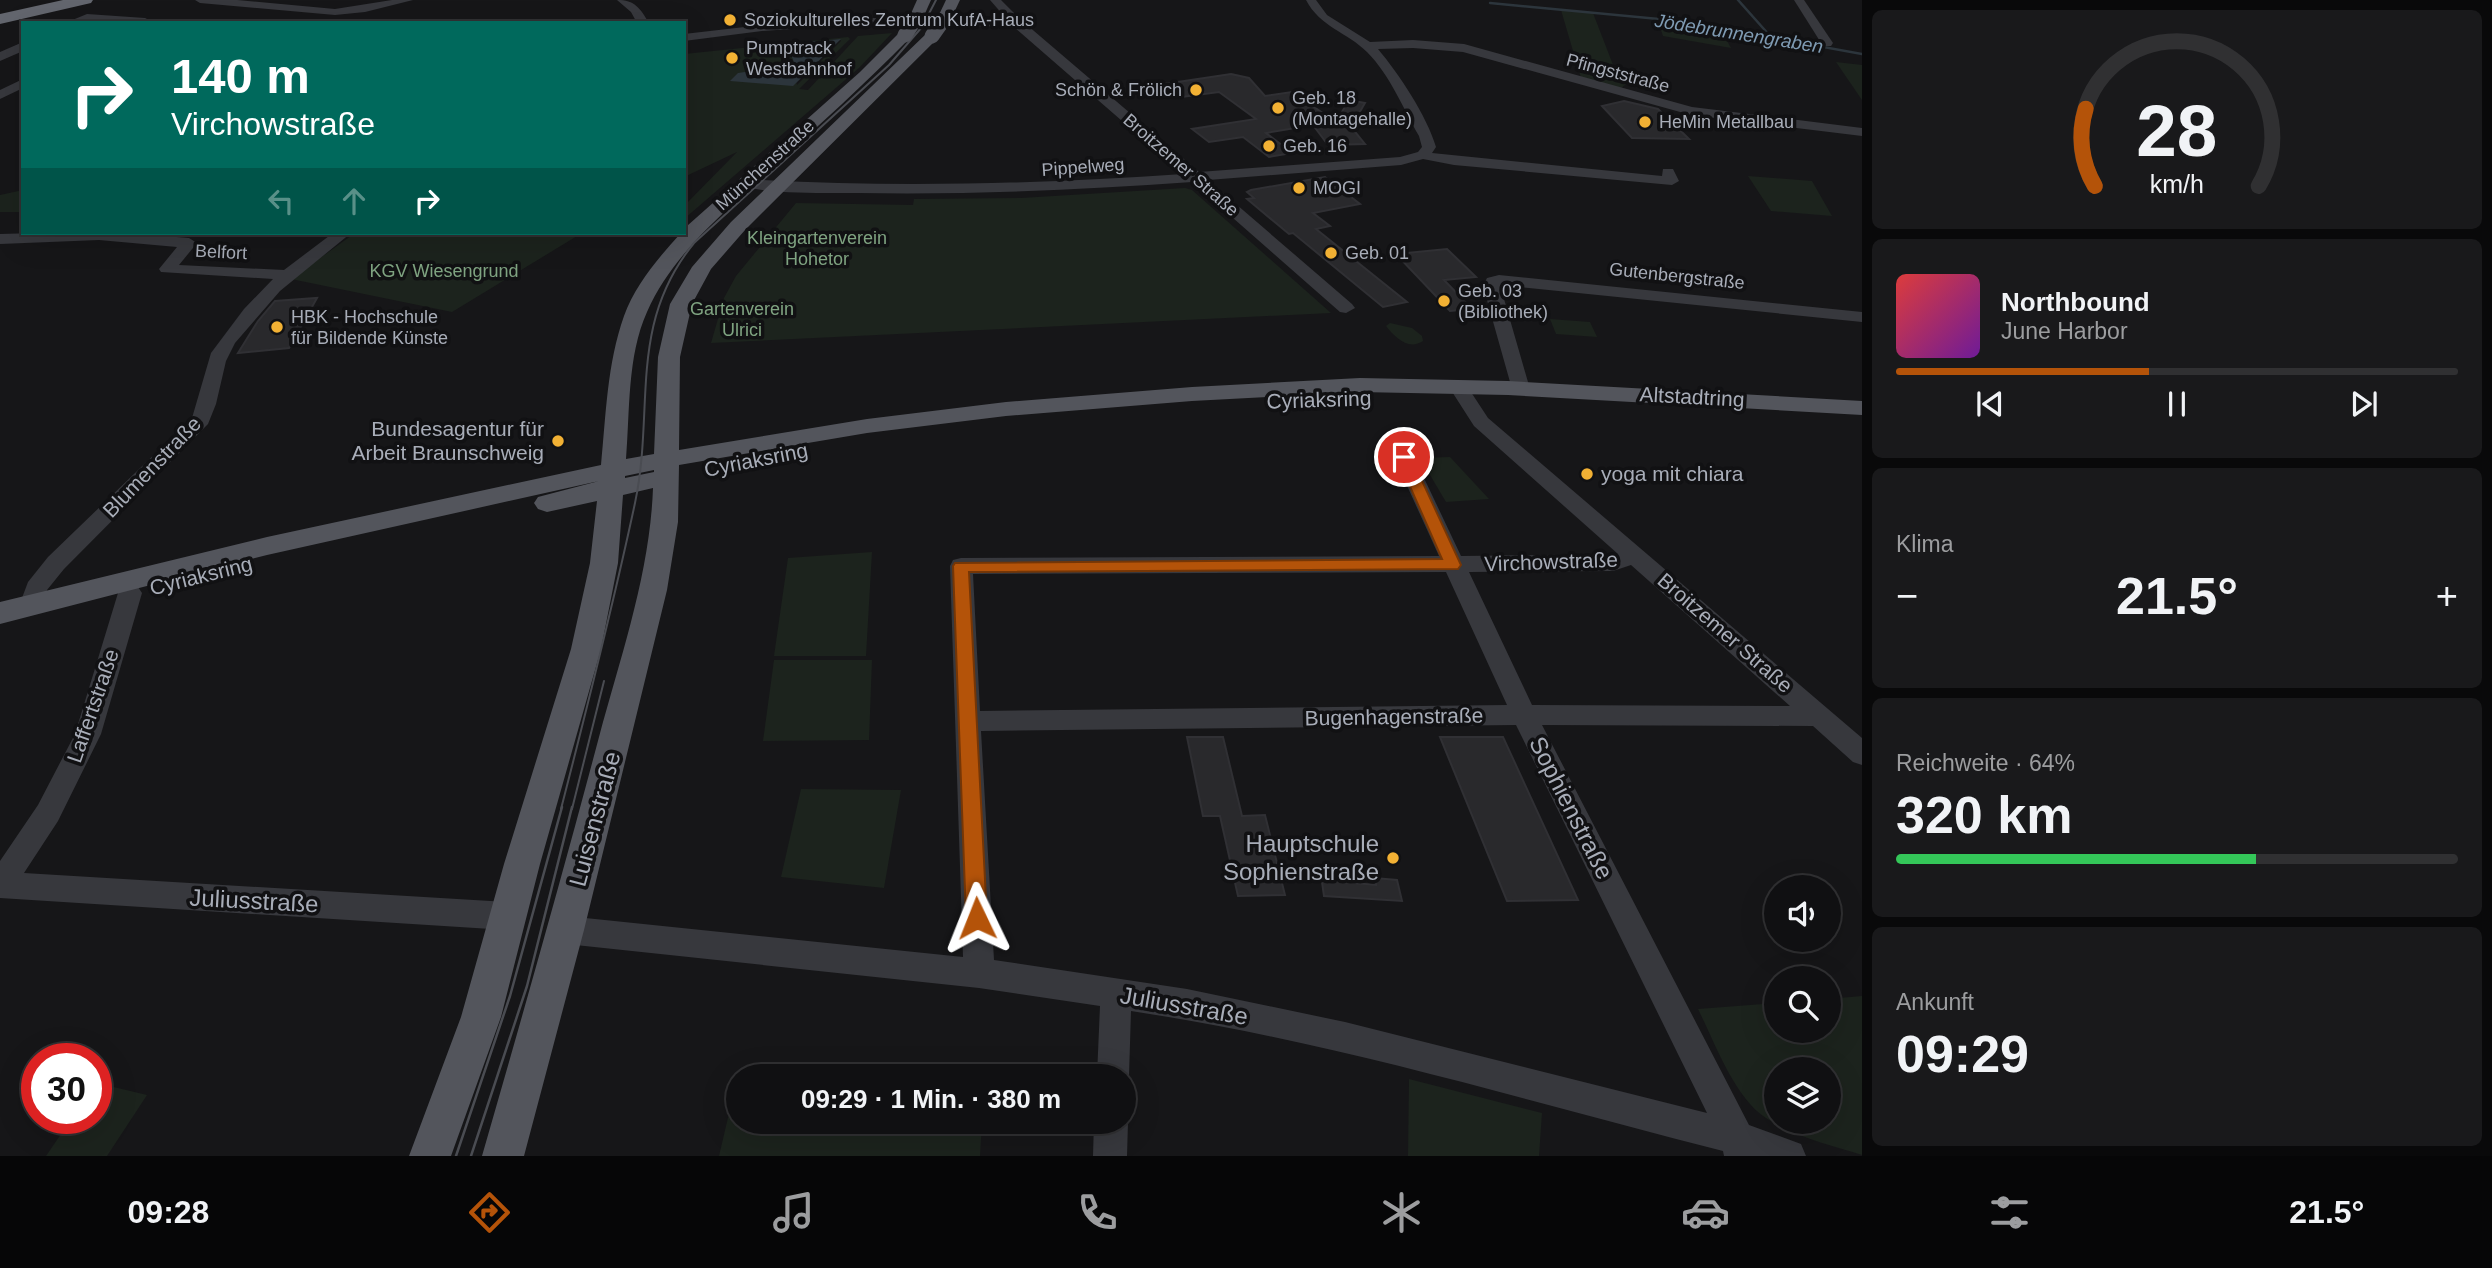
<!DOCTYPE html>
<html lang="de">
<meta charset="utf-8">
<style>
:root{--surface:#101012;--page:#19191b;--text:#f1f3f6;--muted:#9c9d9f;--line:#303032;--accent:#b45309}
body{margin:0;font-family:Helvetica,sans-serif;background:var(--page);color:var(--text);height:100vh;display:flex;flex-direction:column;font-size:26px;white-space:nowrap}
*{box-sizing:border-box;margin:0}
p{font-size:23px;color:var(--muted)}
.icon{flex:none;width:38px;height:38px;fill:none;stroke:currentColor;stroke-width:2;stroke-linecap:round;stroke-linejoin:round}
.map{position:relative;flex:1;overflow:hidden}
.drawer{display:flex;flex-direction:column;gap:10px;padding:10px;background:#09090a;width:630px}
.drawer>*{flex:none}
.top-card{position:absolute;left:21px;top:21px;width:665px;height:214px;border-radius:0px;box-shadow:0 7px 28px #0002,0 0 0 2px var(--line);background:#00695c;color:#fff;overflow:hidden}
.fabs{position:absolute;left:1764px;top:875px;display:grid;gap:14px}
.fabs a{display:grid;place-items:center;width:77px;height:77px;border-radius:50%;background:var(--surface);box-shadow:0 7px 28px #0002,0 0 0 2px var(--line);font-size:35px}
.speed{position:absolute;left:21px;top:1043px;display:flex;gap:14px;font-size:35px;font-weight:700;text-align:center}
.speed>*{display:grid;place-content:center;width:91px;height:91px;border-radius:50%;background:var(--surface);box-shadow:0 7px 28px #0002,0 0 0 2px var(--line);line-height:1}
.speed .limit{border:10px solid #d22;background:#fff;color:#111}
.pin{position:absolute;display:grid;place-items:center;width:60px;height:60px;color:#fff;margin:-30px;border:4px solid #fff;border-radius:50%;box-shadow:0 2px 7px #0007}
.me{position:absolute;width:77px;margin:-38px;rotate:358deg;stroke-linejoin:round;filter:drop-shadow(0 0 5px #0008)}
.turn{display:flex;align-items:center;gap:24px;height:147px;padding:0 35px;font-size:32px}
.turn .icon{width:91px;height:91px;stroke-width:2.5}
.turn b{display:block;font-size:49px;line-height:60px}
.lanes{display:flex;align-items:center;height:66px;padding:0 35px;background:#0003;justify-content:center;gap:35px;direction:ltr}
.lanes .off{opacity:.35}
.big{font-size:52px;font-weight:800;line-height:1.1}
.drawer .card{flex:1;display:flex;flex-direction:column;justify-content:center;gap:10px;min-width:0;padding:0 24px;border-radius:10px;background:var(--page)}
.drawer .dial{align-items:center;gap:0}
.dial svg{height:182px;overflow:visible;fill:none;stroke:var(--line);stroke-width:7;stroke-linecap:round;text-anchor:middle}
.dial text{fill:var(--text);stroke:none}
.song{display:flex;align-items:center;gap:21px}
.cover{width:84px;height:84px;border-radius:10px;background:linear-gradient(135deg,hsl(0 70% 55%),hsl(280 70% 35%))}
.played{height:7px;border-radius:4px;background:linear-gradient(90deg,var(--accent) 45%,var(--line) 45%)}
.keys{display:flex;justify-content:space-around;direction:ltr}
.heat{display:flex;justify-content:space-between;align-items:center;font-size:38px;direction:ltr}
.charge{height:10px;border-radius:5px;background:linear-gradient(90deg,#34c759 64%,var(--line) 0)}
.trip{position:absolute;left:726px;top:1064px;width:410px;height:70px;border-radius:35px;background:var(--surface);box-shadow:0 7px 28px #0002,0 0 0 2px var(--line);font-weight:800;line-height:70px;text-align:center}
.dock{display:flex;height:112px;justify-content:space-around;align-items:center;background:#060607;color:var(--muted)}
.dock .icon{width:49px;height:49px}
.dock .on{color:var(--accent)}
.dock b{font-size:32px;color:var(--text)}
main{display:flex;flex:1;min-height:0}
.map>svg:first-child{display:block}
.green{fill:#1c231d;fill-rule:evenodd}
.water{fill:#2c353c}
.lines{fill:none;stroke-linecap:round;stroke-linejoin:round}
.stream{stroke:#2c353c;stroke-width:2.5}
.building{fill:#29292c;stroke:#303034;stroke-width:2}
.minor{fill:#37383d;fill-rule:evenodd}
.major{fill:#53555c;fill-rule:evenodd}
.highway{fill:#63666e;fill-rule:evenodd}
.tram-far1{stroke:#4a4c52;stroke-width:2}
.tram{stroke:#4a4c52;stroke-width:2.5}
.major-bridge{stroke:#53555c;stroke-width:15}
.route{fill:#b45309;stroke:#753606;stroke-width:2}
.poi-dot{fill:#f2b134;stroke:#111113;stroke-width:2.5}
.labels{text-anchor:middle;stroke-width:7;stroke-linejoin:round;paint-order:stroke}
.far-poi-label{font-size:18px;fill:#a8adb8;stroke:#111113;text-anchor:start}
.far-street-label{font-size:18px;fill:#a8adb8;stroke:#111113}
.far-park-label{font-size:18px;fill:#7fa381;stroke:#111113}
.far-water-label{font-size:19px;font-style:italic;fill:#7f9bb3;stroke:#111113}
.street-label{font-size:21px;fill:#a8adb8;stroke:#111113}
.poi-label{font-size:21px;fill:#a8adb8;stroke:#111113;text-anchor:end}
.near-street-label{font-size:24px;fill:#a8adb8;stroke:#111113}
.near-poi-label{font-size:24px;fill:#a8adb8;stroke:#111113;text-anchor:end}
</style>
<main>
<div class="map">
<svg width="1862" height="1156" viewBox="0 0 1862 1156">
<rect width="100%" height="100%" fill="#161618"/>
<g class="green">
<polygon points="1561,10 1593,13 1615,70 1629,72 1625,77 1633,79 1621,88 1581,78"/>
<polygon points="1658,21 1721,30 1731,48 1663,36"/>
<path d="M892,33L859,68L684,219V206L737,152L684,177V54L848,37L850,39L799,89L808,90L858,36ZM840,39L841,41L797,85L792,66L797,62L787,44Z"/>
<polygon points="1836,62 1862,65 1862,100"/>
<polygon points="1748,176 1812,181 1832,216 1771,211"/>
<polygon points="1185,188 1192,190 1331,313 711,343 724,298 736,276 796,203 913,205 914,199 1021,198"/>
<polygon points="23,190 23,212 0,212 0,195"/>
<polygon points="355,233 582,233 452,312 291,279"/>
<polygon points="1550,319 1590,322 1597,337 1556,334"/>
<path d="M1390,323L1412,328L1422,336L1423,341C1408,351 1395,337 1386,326Z"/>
<polygon points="1450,457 1489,499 1446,502 1420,458"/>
<polygon points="872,552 866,656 774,656 788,558"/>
<polygon points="774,660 872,660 869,740 763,741"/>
<polygon points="801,789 901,790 884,888 781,877"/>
<path d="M1862,996V1155C1831,1145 1794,1137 1766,1118C1734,1097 1715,1043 1698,1009L1776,1003V1031H1829V999ZM1776,1069H1829V1122H1776Z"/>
<polygon points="1409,1079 1542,1113 1539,1156 1408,1156"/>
<polygon points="97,1083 147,1095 107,1156 46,1156 72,1118 96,1118"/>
<polygon points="730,1109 738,1110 738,1122 982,1122 980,1156 719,1156"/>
</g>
<polygon class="water" points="841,39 793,86 730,81 738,73 795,65 787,44"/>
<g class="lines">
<g class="stream">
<polyline points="1738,0 1771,37"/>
<polyline points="1490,3 1680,21 1862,54"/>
</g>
</g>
<g class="building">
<polygon points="1231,74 1249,78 1265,96 1292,92 1336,122 1349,100 1365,103 1351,127 1365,144 1328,145 1313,125 1266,133 1292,153 1269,157 1243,137 1209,142 1192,129 1256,119 1219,92 1174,98 1158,85"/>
<polygon points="1624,101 1658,109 1689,139 1632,138 1602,106"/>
<polygon points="1325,177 1360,204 1313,213 1330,226 1316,229 1407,302 1383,307 1293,233 1289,234 1247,199 1254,198 1247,192 1251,190"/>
<polygon points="1447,249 1476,277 1444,280 1472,309 1450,311 1396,254"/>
<polygon points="317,298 289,348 238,353 258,321 275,301"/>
<polygon points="1187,737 1223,737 1242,816 1265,815 1285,895 1238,896 1220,816 1203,816"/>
<polygon points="1440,737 1503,737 1578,900 1507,901"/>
<polygon points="1321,875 1342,876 1343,882 1376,885 1375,878 1397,880 1402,901 1324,896"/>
</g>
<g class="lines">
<g class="minor">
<polygon points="195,0 237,0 335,9 392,0 413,0 365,12 335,15 200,3"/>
<path d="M617,0C635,0 640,8 649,23H637L631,12Z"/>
<path d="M990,0H1001L1016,15L1015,21L1027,25L1199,172L1400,157L1418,152L1422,147L1419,136C1403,108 1390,75 1367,52C1347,32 1320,27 1306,0H1316L1327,15L1370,42L1413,40L1464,44L1692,107L1862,128V136L1691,115L1463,52L1413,48L1378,49C1399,74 1427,116 1436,147L1432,153L1662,176L1663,169H1673L1679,181L1672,185L1454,165L1423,159L1401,165L1208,180L1352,304L1355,308L1346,313L1340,312L1192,182C1080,190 969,195 857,193C822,193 772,194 740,186L738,183L740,180L745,179C891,188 1037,184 1183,174L1014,27L867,24L762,31L684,41V34L762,25L867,18L1004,20V16Z"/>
<polygon points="1794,0 1804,0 1833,43 1831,46 1823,46"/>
<polygon points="87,14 145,18 151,21 65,23"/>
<polygon points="23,42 23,51 0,61 0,52"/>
<polygon points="23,79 23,88 0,99 0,90"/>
<polygon points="37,233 127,233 189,238 197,243 179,265 284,270 333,233 351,233 280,291 235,343 226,361 216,404 208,424 64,569 47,590 39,612 31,614 23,612 19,606 28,582 48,557 192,418 211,353 244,309 273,279 161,272 159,269 177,247 99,240 0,244 0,234"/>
<polygon points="1499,275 1862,312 1862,322 1500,285 1530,389 1521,395 1512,389 1483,286 1487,278"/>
<path d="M1458,381L1465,383L1488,418L1862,738V765L1853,762L1813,726L1542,725L1749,1125L1801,1144L1806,1156H1724L1723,1151C1527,1101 1331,1041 1131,1011L1129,1076L1124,1088V1076H1097L1100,1006L979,988L566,944L555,940L551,930L555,920L566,916L963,957L950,566L953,560L961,558L1439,556L1394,457L1397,452H1411L1414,457L1461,556L1618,554L1474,426L1449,387ZM1631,565L1790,706L1532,705L1469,572L1613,571ZM1446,572L1507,705L980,711L973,574ZM1516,725L1707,1113L1345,1022L1187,989L994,960L981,731Z"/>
<polygon points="130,585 138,587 142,593 101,734 58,821 24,873 507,902 517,906 522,916 517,926 507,930 0,898 0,861 38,805 75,734 118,593 122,587"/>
<polygon points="1124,1111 1128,1122 1127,1156 1093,1156 1094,1122 1124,1122"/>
</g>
<g class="major">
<polygon points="917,0 931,0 923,18 916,22 909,18"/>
<polygon points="946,0 960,0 951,19 944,23 937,19"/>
<path d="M905,31L910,32L912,35L910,38C865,84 818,126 771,169C724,213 673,253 647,312C627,356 630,412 626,459L654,454L658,357L670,304L692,267L731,222L927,33L932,32L939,36L937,39L745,230L711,269L692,304L680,357L679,450L867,419L1006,402L1192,387L1360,378L1508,381L1862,401V415L1508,395L1360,392L1192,401L1006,416L867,433L679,465L678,522L667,590L584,930L524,1156H482C522,1017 562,877 599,737C621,655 650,573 653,488L623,495L618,563L601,649L540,864L501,1017L451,1156H409L461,1017L504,864L571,649L590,563L597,501L547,512L538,509L534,503L538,497L599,481L267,555L0,624V602L267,537L601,465C606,415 607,364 624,316C635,285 659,257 681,233H684L687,226L860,72L900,32ZM654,470V472L625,478V476Z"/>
</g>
<polygon class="highway" points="63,0 93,0 91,3 0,24 0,14"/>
<g class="tram-far1">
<path d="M561,809C587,708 613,606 635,503C655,409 627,325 694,243L889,65L922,27L936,0"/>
<polyline points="572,809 604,681"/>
</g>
<g class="tram">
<polyline points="456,1156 510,996 562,807"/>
<polyline points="471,1156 527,986 572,807"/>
</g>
<g class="major-bridge">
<polyline points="905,35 916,18"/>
<polyline points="932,36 944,19"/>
</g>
</g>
<polygon class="route" points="1404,453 1411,457 1461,565 1458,569 969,572 987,918 984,925 977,927 969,925 966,918 953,566 955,563 1442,559 1397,457"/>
<g class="poi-dot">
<circle cx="730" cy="20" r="7"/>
<circle cx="732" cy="58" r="7"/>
<circle cx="1196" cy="90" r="7"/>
<circle cx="1278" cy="108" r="7"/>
<circle cx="1645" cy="122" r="7"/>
<circle cx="1269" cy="146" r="7"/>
<circle cx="1299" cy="188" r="7"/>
<circle cx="1331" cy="253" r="7"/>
<circle cx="1444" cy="301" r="7"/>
<circle cx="277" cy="327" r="7"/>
<circle cx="558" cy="441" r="7"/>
<circle cx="1587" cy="474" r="7"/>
<circle cx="1393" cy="858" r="7"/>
</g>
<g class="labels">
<g class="far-poi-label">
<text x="744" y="26">Soziokulturelles Zentrum KufA-Haus</text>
<text x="746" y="54">Pumptrack<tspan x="746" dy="21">Westbahnhof</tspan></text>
<text x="1182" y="96" text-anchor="end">Schön &amp; Frölich</text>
<text x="1292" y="104">Geb. 18<tspan x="1292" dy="21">(Montagehalle)</tspan></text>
<text x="1659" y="128">HeMin Metallbau</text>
<text x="1283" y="152">Geb. 16</text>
<text x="1313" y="194">MOGI</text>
<text x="1345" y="259">Geb. 01</text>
<text x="1458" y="297">Geb. 03<tspan x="1458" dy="21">(Bibliothek)</tspan></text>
<text x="291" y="323">HBK - Hochschule<tspan x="291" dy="21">für Bildende Künste</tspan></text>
</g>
<g class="far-street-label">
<text transform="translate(1618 73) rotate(15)" y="6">Pfingststraße</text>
<text transform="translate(765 165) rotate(-42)" y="6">Münchenstraße</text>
<text transform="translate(1181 165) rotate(41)" y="6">Broitzemer Straße</text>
<text transform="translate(1083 167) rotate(-4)" y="6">Pippelweg</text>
<text transform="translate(221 252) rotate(3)" y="6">Belfort</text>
<text transform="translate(1677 276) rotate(6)" y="6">Gutenbergstraße</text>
</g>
<g class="far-park-label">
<text x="817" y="244">Kleingartenverein<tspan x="817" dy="21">Hohetor</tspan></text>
<text x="444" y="277">KGV Wiesengrund</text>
<text x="742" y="315">Gartenverein<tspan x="742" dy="21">Ulrici</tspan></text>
</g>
<g class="far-water-label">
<text transform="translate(1739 33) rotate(9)" y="7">Jödebrunnengraben</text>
</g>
<g class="street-label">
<text transform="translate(1692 397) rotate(3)" y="7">Altstadtring</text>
<text transform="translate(1319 400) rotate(-2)" y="7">Cyriaksring</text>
<text transform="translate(756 460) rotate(-11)" y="7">Cyriaksring</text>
<text transform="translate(152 467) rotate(-46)" y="7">Blumenstraße</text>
<text transform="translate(1551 562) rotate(-2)" y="7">Virchowstraße</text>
<text transform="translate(201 576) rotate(-14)" y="7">Cyriaksring</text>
<text transform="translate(1725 633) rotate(41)" y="7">Broitzemer Straße</text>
<text transform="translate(93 706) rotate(-71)" y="7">Laffertstraße</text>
<text transform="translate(1394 717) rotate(-1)" y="7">Bugenhagenstraße</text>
</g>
<g class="poi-label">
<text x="544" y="436">Bundesagentur für<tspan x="544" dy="24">Arbeit Braunschweig</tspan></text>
<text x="1601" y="481" text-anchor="start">yoga mit chiara</text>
</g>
<g class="near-street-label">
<text transform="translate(1571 808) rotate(63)" y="8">Sophienstraße</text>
<text transform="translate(595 819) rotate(-75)" y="8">Luisenstraße</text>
<text transform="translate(254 901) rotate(3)" y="8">Juliusstraße</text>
<text transform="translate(1184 1006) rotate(10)" y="8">Juliusstraße</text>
</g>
<g class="near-poi-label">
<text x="1379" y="852">Hauptschule<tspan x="1379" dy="28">Sophienstraße</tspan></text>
</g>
</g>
</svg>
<div class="fabs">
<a><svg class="icon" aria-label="sound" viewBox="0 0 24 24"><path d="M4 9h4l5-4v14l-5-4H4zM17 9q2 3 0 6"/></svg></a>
<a><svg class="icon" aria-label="search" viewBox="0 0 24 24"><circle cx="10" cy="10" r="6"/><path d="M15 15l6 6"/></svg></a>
<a><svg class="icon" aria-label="layers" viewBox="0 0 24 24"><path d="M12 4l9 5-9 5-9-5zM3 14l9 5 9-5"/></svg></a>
</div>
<div class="speed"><div class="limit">30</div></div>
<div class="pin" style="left:1404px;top:457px;background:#d93025"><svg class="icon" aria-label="arrive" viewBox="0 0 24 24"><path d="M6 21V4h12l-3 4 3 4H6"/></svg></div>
<svg class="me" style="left:977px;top:918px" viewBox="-20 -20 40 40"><path d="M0-17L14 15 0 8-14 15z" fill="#b45309" stroke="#fff" stroke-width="4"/></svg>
<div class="trip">09:29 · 1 Min. · 380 m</div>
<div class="top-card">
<div class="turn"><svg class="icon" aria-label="right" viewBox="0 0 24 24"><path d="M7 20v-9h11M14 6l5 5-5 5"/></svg><div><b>140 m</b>Virchowstraße</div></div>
<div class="lanes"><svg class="icon off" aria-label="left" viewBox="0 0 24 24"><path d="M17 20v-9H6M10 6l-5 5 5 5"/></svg><svg class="icon off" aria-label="ahead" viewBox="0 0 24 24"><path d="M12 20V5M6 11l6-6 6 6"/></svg><svg class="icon" aria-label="right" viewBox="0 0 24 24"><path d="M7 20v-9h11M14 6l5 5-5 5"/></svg></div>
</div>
</div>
<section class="drawer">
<div class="card dial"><svg viewBox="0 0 100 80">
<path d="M14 69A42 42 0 1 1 86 69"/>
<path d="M14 69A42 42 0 0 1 10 35" stroke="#b45309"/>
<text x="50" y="56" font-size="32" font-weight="700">28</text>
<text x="50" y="72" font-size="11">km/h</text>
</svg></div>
<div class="card">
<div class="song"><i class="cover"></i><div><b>Northbound</b><p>June Harbor</p></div></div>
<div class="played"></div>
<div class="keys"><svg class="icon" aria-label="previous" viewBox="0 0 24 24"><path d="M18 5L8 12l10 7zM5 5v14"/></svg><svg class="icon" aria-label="pause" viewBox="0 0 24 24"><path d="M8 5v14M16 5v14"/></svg><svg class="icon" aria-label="next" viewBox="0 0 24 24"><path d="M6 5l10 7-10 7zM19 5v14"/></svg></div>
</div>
<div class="card"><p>Klima</p>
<div class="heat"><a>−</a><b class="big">21.5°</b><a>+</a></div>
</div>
<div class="card"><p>Reichweite · 64%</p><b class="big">320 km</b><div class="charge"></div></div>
<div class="card"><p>Ankunft</p><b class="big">09:29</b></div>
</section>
</main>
<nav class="dock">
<b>09:28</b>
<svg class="icon on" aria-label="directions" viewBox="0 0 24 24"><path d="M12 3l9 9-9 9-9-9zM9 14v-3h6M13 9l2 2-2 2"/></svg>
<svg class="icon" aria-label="music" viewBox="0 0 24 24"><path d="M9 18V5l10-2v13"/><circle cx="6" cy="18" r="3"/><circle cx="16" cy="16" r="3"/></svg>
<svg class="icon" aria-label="phone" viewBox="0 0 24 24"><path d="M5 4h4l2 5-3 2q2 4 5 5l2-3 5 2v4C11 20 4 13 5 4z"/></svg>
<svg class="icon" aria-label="climate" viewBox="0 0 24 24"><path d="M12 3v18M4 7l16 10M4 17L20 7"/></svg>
<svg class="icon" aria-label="car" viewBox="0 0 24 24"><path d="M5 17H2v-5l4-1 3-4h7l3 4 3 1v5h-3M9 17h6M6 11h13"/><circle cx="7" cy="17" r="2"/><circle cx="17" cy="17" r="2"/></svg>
<svg class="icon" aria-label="filters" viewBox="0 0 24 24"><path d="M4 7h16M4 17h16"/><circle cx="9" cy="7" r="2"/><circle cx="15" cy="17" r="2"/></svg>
<b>21.5°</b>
</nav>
